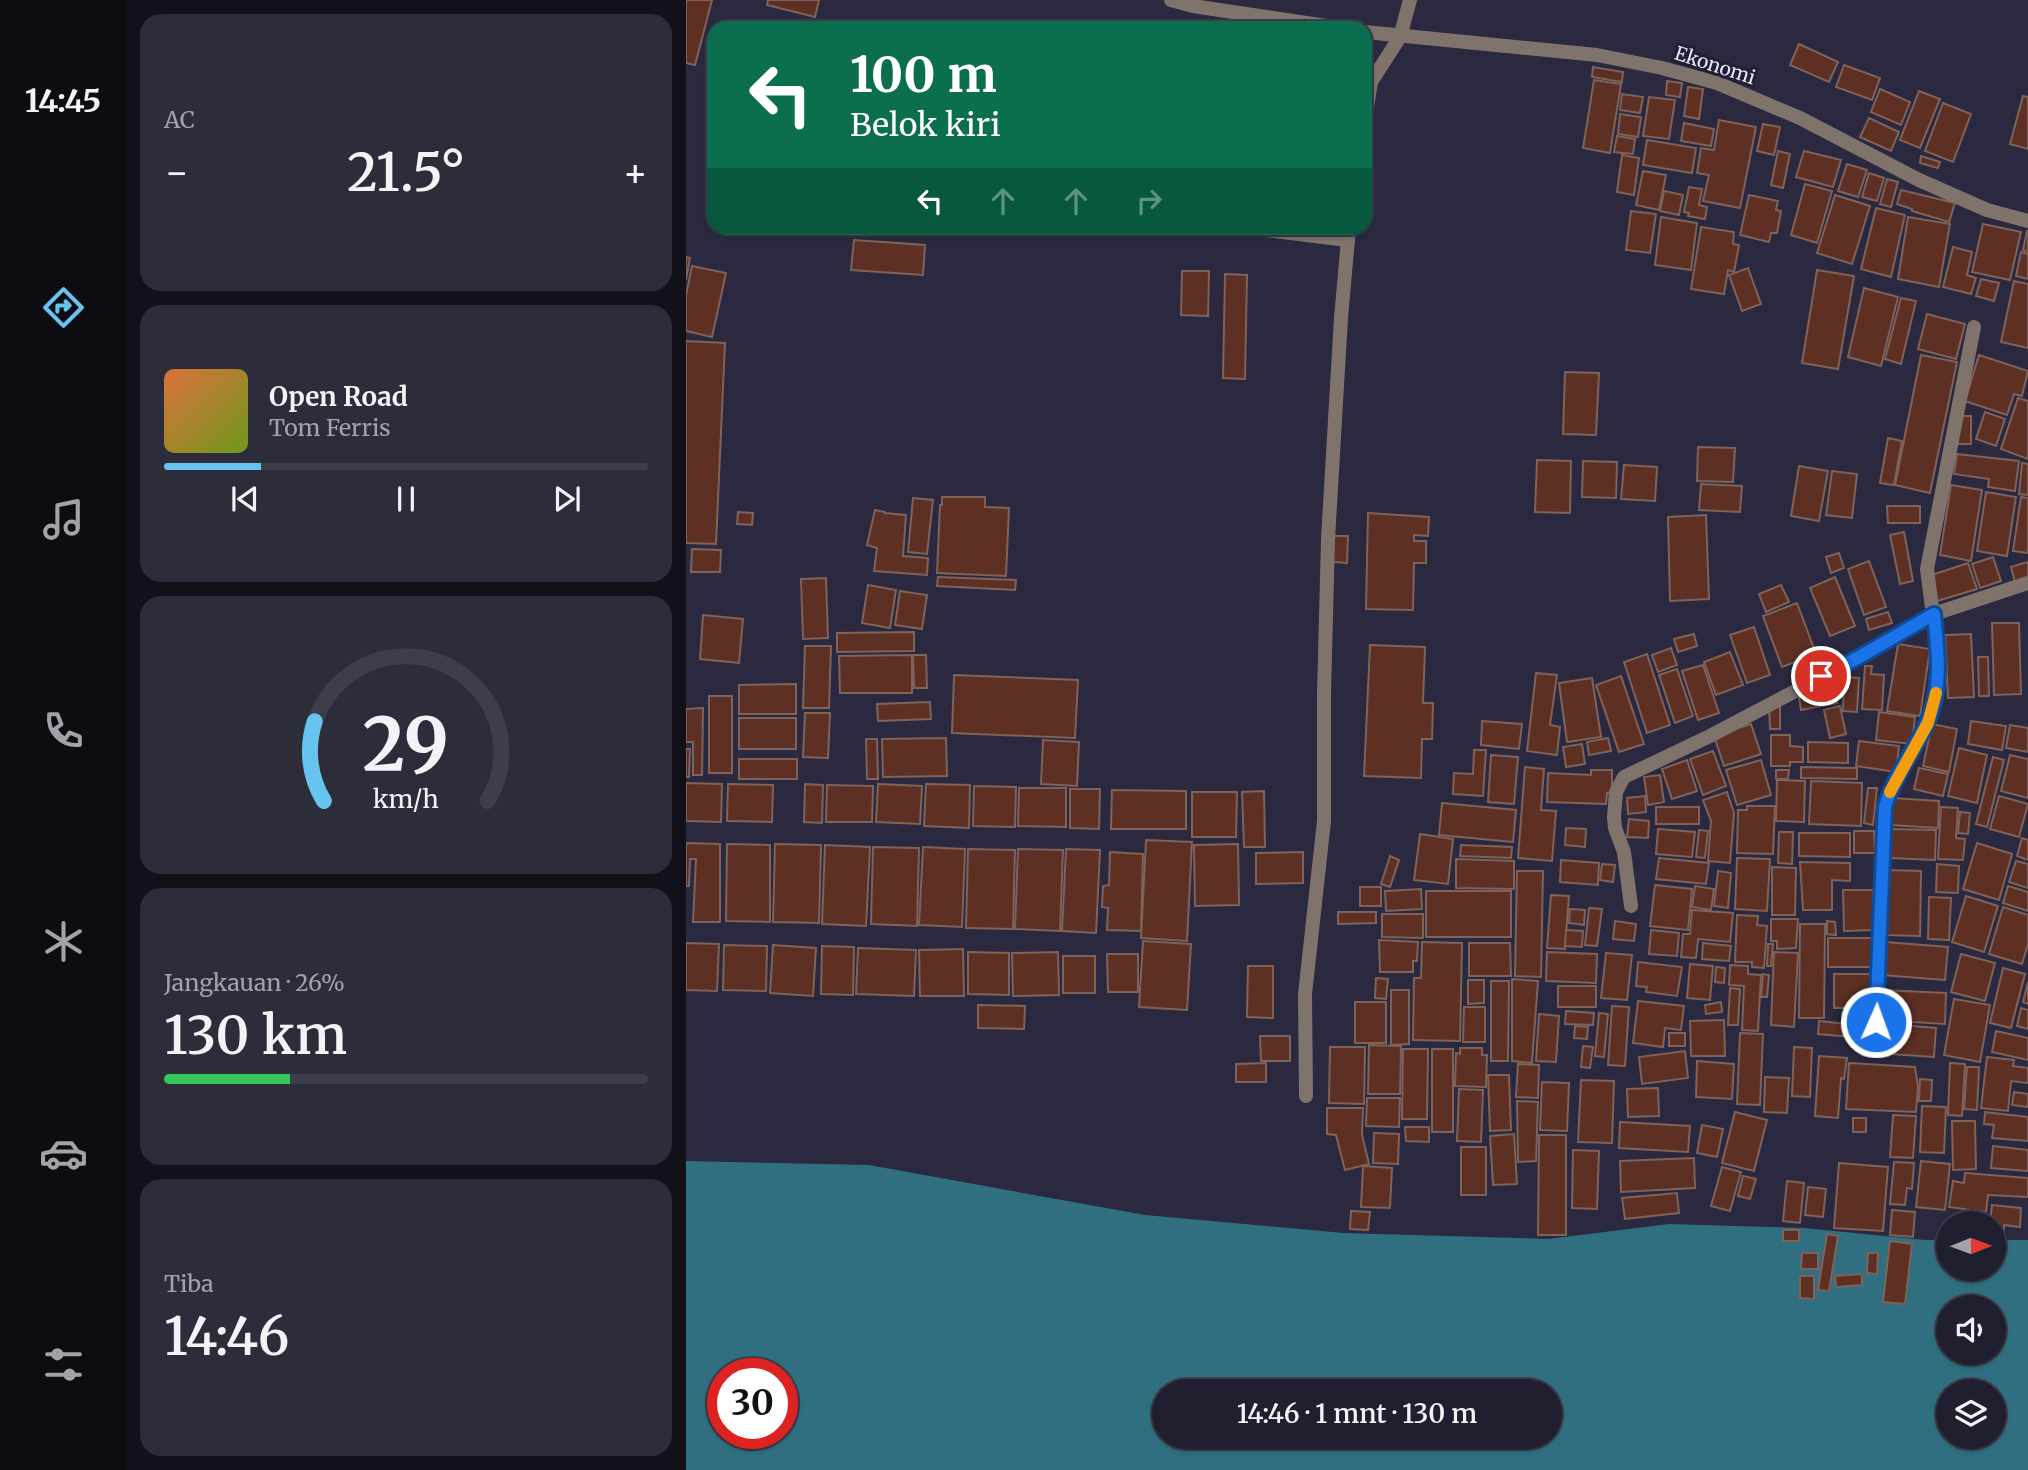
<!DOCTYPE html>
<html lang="id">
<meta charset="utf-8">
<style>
:root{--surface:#201f2f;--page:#2d2c3b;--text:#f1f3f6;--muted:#a2a2aa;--line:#3d3d4b;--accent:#66c4ef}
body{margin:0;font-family:Merriweather,serif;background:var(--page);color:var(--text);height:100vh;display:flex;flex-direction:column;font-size:26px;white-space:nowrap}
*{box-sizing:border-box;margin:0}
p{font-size:23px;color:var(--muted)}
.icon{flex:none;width:38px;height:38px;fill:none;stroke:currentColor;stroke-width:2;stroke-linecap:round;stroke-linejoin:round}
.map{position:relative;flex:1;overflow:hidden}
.side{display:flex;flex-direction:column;gap:14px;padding:14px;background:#12111a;width:560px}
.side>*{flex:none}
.top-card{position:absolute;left:21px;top:21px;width:665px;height:214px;border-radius:21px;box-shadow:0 2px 5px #0004,0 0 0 2px var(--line);background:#0b6e4f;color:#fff;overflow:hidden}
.needle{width:46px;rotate:89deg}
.controls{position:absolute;left:1250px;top:1211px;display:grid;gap:14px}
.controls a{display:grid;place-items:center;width:70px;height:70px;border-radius:50%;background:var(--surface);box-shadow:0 2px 5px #0004,0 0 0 2px var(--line);font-size:35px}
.speed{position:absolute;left:21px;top:1358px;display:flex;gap:14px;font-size:35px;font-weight:700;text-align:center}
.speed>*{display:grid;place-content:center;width:91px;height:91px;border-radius:50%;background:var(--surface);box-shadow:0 2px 5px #0004,0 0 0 2px var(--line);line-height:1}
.speed .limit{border:10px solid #d22;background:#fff;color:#111}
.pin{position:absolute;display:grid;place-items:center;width:60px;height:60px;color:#fff;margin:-30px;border:4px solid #fff;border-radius:50%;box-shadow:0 2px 7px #0007}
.me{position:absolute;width:77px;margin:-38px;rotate:2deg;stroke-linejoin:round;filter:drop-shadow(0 0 5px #0008)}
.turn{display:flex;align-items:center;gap:24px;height:147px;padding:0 28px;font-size:32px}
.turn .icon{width:91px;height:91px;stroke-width:2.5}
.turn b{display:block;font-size:49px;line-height:60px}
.lanes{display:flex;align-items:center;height:66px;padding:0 28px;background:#0003;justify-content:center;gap:35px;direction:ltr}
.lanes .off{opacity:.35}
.big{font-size:52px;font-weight:600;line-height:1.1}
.side .tile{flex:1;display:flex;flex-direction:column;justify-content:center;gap:10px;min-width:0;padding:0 24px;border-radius:21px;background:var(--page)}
.side .dial{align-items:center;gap:0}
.dial svg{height:182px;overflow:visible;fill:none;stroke:var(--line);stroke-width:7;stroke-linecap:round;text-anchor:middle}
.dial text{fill:var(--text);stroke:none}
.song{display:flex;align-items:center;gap:21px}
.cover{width:84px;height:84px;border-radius:10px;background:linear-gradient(135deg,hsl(20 70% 55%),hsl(80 70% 35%))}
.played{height:7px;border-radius:4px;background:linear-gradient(90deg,var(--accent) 20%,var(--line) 20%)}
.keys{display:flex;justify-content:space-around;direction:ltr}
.heat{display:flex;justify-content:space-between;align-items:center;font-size:38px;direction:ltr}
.charge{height:10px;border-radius:5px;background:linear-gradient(90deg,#34c759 26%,var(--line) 0)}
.trip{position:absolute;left:466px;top:1379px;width:410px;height:70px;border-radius:35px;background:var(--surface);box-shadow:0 2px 5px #0004,0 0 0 2px var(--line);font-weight:600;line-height:70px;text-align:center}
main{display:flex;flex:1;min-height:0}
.tabs{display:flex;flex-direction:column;width:126px;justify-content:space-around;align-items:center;background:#0d0c13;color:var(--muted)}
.tabs .icon{width:49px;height:49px}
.tabs .on{color:var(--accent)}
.tabs b{font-size:32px;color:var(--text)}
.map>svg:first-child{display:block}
.water{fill:#306f80;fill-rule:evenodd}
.building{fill:#5d3023;stroke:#7f625a;stroke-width:2}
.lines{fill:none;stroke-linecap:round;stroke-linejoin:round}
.service{stroke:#7f736c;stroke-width:14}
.minor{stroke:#7f736c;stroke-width:14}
.route-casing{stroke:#114b97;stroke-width:18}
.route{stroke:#1a73e8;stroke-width:12}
.slow{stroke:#f59e0b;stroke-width:12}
.labels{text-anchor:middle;stroke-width:6;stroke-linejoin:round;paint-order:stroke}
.street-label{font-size:19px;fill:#e6e6f5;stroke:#201f34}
</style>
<main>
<nav class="tabs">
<b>14:45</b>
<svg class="icon on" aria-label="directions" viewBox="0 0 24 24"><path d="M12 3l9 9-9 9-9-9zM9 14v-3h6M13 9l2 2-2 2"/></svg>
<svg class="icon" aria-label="music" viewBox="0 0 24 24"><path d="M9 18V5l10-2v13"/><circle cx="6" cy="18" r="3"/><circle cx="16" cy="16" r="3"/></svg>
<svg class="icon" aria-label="phone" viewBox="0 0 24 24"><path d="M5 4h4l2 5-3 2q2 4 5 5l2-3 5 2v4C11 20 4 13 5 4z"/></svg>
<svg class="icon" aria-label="climate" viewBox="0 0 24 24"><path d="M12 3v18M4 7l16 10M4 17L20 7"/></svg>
<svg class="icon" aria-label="car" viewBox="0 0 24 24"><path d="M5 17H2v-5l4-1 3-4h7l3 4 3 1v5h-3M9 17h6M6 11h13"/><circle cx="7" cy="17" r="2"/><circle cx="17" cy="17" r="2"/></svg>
<svg class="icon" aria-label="filters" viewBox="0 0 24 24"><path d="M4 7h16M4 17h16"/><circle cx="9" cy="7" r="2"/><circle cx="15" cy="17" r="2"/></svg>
</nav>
<section class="side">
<div class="tile"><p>AC</p>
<div class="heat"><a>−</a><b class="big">21.5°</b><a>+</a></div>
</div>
<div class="tile">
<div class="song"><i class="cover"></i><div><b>Open Road</b><p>Tom Ferris</p></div></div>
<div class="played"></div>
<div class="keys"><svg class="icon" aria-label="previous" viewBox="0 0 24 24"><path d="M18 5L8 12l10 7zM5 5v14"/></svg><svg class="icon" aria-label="pause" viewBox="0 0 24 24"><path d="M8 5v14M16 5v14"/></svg><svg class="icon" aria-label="next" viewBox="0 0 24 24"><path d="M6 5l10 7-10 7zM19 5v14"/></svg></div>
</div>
<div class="tile dial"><svg viewBox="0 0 100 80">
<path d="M14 69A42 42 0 1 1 86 69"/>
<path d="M14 69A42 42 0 0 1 10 34" stroke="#66c4ef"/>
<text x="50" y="56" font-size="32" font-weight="700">29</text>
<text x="50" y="72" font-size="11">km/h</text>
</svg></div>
<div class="tile"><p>Jangkauan · 26%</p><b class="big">130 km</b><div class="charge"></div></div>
<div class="tile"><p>Tiba</p><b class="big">14:46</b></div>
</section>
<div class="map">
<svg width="1342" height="1470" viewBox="0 0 1342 1470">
<rect width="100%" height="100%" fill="#2a293f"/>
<path class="water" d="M0,1161L183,1165L459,1215L657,1233L862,1239L983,1224L1118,1228L1239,1240H1262V1269H1307V1240H1342V1470H0ZM1262,1307H1307V1353H1262ZM37,1374H96V1433H37ZM478,1391H863V1437H478ZM1262,1391H1307V1437H1262Z"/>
<g class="building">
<polygon points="0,0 26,0 9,65 0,63"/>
<polygon points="82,0 133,0 129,17 81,5"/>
<polygon points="1113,44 1152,62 1143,82 1104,65"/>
<polygon points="1158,65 1194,78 1186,100 1150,87"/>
<polygon points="907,67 937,72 936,82 906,77"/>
<polygon points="908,80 935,84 924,153 897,148"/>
<polygon points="981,81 996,83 994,97 980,95"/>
<polygon points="1002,87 1017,89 1013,119 998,116"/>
<polygon points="1194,89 1224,102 1215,125 1185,112"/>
<polygon points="1233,91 1254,99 1234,148 1214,140"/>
<polygon points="936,94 957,97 954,113 934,110"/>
<polygon points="1337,96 1342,97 1342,149 1324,144"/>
<polygon points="963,97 989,100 983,139 957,136"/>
<polygon points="1257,103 1285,114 1267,162 1239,151"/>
<polygon points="934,114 955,117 952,137 932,134"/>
<polygon points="1183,118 1213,132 1205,151 1174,137"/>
<polygon points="1033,120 1070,127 1054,208 1017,201 1023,175 1011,173 1015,148 1028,150"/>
<polygon points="998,123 1028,129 1025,146 995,141"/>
<polygon points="1077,124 1094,127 1088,155 1071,151"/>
<polygon points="931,136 949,139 947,154 928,152"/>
<polygon points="961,140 1010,148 1006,173 957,165"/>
<polygon points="1092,151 1104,154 1097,188 1085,185"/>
<polygon points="1118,151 1155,160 1147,187 1110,177"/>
<polygon points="936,155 953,158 948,195 931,192"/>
<polygon points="1235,156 1254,162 1252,168 1234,163"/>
<polygon points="1161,164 1181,170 1172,197 1152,191"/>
<polygon points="957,171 980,175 973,210 950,205"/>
<polygon points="1183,173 1198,178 1191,201 1176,197"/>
<polygon points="1201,179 1212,182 1205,207 1194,204"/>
<polygon points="1119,184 1146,191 1131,243 1105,235"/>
<polygon points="1003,187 1016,189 1013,205 1021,207 1019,219 1002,216 1003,213 998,212"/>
<polygon points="1215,190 1269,203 1263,222 1226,211 1226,209 1211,204"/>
<polygon points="978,191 997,195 993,215 974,211"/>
<polygon points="1063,195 1092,201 1090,210 1095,211 1091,233 1085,233 1083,242 1054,235"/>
<polygon points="1149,195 1184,206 1166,264 1131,253"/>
<polygon points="1190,208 1219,215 1205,277 1175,269"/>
<polygon points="945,211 970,214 964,253 940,250"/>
<polygon points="975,217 1011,223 1005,270 969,265"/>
<polygon points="1222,217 1264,224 1253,287 1212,279"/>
<polygon points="1297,224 1335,232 1324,280 1286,272"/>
<polygon points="1015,227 1048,232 1047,244 1053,245 1048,272 1042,270 1038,294 1005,289"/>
<polygon points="1341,231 1342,231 1342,252 1337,250"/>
<polygon points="168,240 239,245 237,275 165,270"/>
<polygon points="1267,247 1286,252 1281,275 1290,278 1285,294 1257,287"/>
<polygon points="1335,252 1342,254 1342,279 1330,276"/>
<polygon points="0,257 4,258 0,280"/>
<polygon points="6,266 40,273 26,337 0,331 0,295"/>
<polygon points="1062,268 1075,304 1056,311 1043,275"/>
<polygon points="1131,270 1168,276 1152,369 1116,363"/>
<polygon points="496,271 523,271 522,316 495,315"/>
<polygon points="539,274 561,275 559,379 537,378"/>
<polygon points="1295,279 1313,283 1308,301 1290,296"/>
<polygon points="1328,281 1342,284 1342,348 1315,342"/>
<polygon points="1178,288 1212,297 1195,366 1162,357"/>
<polygon points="1215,298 1230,301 1215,364 1199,359"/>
<polygon points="1241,314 1279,324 1270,359 1232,349"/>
<polygon points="0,341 39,343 30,544 0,543"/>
<polygon points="1235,355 1271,362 1244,493 1209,485"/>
<polygon points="1293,355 1342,371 1336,396 1328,394 1321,415 1279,401"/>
<polygon points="879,372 913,373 910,435 877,434"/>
<polygon points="1332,398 1342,401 1342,459 1315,449"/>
<polygon points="1299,412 1319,419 1310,446 1290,439"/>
<rect x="1271" y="416" width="14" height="28"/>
<polygon points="1202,438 1216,441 1208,485 1194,483"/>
<polygon points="1012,447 1049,448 1047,482 1011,481"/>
<polygon points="1271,454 1333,461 1329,491 1302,487 1303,479 1268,474"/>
<polygon points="851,460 885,461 884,513 849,512"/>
<polygon points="897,461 931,462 930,498 896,497"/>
<polygon points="1336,463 1342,464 1342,495 1333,494"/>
<polygon points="938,465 971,467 969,501 935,499"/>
<polygon points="1113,466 1142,471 1133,521 1105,516"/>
<polygon points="1146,471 1171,474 1166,518 1140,515"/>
<polygon points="1015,484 1056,486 1054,512 1013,510"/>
<polygon points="1265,485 1296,490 1285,561 1254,555"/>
<polygon points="1300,492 1330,497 1321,556 1291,551"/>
<polygon points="256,497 299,497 299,507 323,508 320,576 251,573 254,505 256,505"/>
<polygon points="1335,497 1342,498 1342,553 1327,551"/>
<polygon points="227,498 247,500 241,554 222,552"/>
<polygon points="1201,506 1234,506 1234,523 1202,523"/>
<polygon points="189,510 199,512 199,513 220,515 217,556 242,558 241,575 188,571 191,548 181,545"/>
<polygon points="52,512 67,513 66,525 51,524"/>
<polygon points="682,513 743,517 742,536 728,535 728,541 740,541 740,563 728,563 727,610 680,609"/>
<polygon points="1020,515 1023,599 984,601 982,517"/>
<polygon points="1218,532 1227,581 1214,584 1204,535"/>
<polygon points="648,536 662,536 661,563 647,562"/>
<polygon points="6,549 35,550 34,572 5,572"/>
<polygon points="1153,553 1158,568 1145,573 1140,557"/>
<polygon points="1307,557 1315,581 1294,588 1286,564"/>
<polygon points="1183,561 1200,607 1178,615 1162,569"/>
<polygon points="1342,562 1342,579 1329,582 1325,567"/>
<polygon points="1282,563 1291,589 1251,601 1243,576"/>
<polygon points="252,577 330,580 329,590 251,586"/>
<polygon points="1149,577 1169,626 1144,636 1124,588"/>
<polygon points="140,578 142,638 117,639 115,579"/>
<polygon points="182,585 210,590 204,628 176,623"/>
<polygon points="1095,585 1103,602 1080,612 1073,594"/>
<polygon points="214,591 241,595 236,629 209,625"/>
<polygon points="1111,603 1130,654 1096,667 1077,616"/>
<polygon points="1202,612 1206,623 1183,630 1180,619"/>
<polygon points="17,615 57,619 53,663 14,659"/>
<polygon points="1306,623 1333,623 1335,694 1308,695"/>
<polygon points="1068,627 1084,675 1061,683 1044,635"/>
<polygon points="228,632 228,651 151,652 151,633"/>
<polygon points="1008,634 1011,646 992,652 988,639"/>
<polygon points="1285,634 1288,697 1262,698 1259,635"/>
<polygon points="1212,644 1244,649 1234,716 1201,711"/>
<polygon points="684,645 739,647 737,703 747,703 746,739 736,739 735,778 678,776"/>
<polygon points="119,646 145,646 143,708 117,708"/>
<polygon points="985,648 991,665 972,672 966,655"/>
<polygon points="1044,652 1057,685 1030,695 1018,662"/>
<polygon points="961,654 984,725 961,733 938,662"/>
<polygon points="226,655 226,693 154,693 153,656"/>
<polygon points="227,655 240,655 241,688 228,688"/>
<polygon points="1292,657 1302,657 1303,696 1293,696"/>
<polygon points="1017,665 1033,713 1012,720 996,671"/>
<polygon points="1179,666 1186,666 1185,674 1198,675 1196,710 1176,709"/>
<polygon points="991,669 1007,716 989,723 973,675"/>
<polygon points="850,673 871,675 864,725 874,727 871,755 841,751"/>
<polygon points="268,675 392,680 389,738 266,733"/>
<polygon points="935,676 958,744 933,752 910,685"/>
<polygon points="1158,677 1173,678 1171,712 1157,711"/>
<polygon points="906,678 915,737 881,742 873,683"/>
<polygon points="110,684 110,714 53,714 53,685"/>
<polygon points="1148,686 1151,703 1115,710 1112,692"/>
<rect x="23" y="696" width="23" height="77"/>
<polygon points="244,702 245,719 192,721 191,704"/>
<polygon points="1094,706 1094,729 1084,729 1083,707"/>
<polygon points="1154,706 1160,734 1144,738 1138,710"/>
<polygon points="17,708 16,775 7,775 7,742 0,742 0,709"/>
<polygon points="1193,712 1229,717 1226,744 1190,740"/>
<polygon points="119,713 144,713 142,758 117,757"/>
<rect x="53" y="718" width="57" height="31"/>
<polygon points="796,721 836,724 833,749 795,745"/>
<polygon points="1285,721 1320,726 1316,750 1282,744"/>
<polygon points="1065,724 1075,754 1038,766 1028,736"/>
<polygon points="1246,724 1271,729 1263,772 1237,766"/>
<polygon points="1324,725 1342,728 1342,752 1320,748"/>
<polygon points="1085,735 1104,735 1104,746 1117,747 1117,762 1104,762 1104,766 1085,766"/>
<polygon points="260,738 261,776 197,777 196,739"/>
<polygon points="922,738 925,751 903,755 901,742"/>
<polygon points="180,739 191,739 192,779 181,779"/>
<polygon points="357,740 393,742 391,786 355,784"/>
<polygon points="1173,741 1213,746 1210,772 1170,766"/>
<polygon points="1122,742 1162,743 1162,763 1122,762"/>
<polygon points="896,744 899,764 880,767 877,747"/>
<polygon points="1273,748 1301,755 1291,803 1262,796"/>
<polygon points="0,749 4,749 3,777 0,777"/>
<polygon points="788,750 800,750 797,796 767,794 768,773 787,774"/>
<polygon points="1027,751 1040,786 1017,795 1004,759"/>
<polygon points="805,755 832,757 828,804 802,802"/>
<polygon points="1324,755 1342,759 1342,798 1315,791"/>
<polygon points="1307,757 1318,760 1301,827 1290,824"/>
<rect x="53" y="759" width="58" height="20"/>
<polygon points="1001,760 1011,791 986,799 976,769"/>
<polygon points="1075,760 1085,795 1051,805 1040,770"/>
<polygon points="839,767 858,769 855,810 870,811 866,861 832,858"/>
<polygon points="1115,767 1171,768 1171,779 1115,778"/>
<polygon points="1233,768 1262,774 1257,796 1228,789"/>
<polygon points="905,770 926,770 926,793 921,793 920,804 861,802 862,773 905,775"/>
<polygon points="1090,770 1103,770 1102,779 1090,779"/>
<polygon points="974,775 978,802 962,805 958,777"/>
<polygon points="1091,780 1119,781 1118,822 1090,821"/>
<polygon points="1125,781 1176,783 1175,826 1123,824"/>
<polygon points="0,783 36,784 35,822 0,821"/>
<polygon points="42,784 87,785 86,822 41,821"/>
<polygon points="119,784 137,785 136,823 118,822"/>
<polygon points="192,784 236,786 234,824 190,822"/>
<polygon points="240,784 284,785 283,828 238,826"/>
<polygon points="141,785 187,786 186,822 140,822"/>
<polygon points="288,786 330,787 329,827 287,826"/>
<polygon points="333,788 380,788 380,827 332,826"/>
<polygon points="1182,788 1191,788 1187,825 1178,823"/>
<polygon points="384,789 414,789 413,829 384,828"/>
<polygon points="426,790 500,791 500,829 425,829"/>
<polygon points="578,791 579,847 558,847 556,792"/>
<polygon points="506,792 551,792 550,837 506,837"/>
<polygon points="1041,792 1048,813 1044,863 1022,861 1025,821 1017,800"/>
<polygon points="959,796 960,812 942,814 941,798"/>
<polygon points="1313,796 1342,804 1333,837 1304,829"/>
<polygon points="1206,798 1253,801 1252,828 1204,825"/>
<polygon points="756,803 830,810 827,842 753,835"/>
<polygon points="1061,806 1089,806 1087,854 1051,853 1052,810 1061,810"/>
<rect x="970" y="807" width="43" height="17"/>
<polygon points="1255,807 1272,808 1270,838 1279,839 1277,860 1252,859"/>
<polygon points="1274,812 1284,813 1282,834 1272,833"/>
<polygon points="943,819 963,821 962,838 941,837"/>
<polygon points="880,828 900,829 899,847 879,845"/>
<polygon points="972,829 1009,832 1006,857 970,854"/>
<polygon points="1204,829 1250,830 1249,860 1204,858"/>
<polygon points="1013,830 1022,831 1019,858 1010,857"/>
<polygon points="1168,831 1188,831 1189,853 1168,853"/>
<polygon points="1093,832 1107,832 1106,864 1092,863"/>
<polygon points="1113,833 1164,833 1164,857 1113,856"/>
<polygon points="734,834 767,839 762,884 728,880"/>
<polygon points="1336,838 1342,840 1342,860 1331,856"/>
<polygon points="460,840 506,842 501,941 455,938"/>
<polygon points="0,843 34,844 34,922 7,922 10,859 4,859 3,886 0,886"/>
<polygon points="1291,843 1326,854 1313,900 1277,889"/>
<polygon points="41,844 84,845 84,922 40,921"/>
<polygon points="89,844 135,845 133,923 87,922"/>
<polygon points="552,844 553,905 509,906 508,845"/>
<polygon points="139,845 184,847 180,926 136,924"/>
<polygon points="775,845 826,847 825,858 774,856"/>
<polygon points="187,847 233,848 231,926 185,924"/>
<polygon points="237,847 279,849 276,927 233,925"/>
<polygon points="282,849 329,850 327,929 280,928"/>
<polygon points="332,849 377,850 374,931 329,929"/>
<polygon points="380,849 414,850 410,933 376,931"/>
<polygon points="424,852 457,854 455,931 421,930 422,908 416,907 417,886 423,885"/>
<polygon points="617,852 617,883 570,884 570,853"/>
<polygon points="704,856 713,860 704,887 695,884"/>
<polygon points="973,858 1023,863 1020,884 970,879"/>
<polygon points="1051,858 1084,859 1081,911 1049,909"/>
<polygon points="770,859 828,861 828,889 770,888"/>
<polygon points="875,860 913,863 912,885 874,882"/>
<polygon points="1330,861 1342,864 1342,888 1323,882"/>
<polygon points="1114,862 1164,863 1164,881 1146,880 1146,910 1117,910"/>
<polygon points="916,864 929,865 927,882 914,880"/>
<polygon points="1251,864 1273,866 1272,893 1250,892"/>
<polygon points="1086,867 1110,868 1109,915 1086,915"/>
<polygon points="1201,870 1235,871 1234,936 1200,935"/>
<polygon points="831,871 857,871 855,977 829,976"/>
<polygon points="1032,871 1045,873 1042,908 1028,906"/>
<polygon points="969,885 1006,889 1002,930 964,926"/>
<polygon points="1009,886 1028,889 1025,910 1006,907"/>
<polygon points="1322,886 1342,892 1342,911 1317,903"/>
<rect x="674" y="887" width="21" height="19"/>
<polygon points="735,889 736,909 700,911 699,891"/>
<polygon points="1157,890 1187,890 1188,930 1158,931"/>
<rect x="740" y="891" width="85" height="46"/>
<polygon points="865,895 883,896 879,949 861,948"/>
<polygon points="1280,896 1312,906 1298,952 1266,942"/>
<polygon points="1243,897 1265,898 1263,940 1242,939"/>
<polygon points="1317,907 1342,915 1342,944 1336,964 1303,954"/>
<polygon points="903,908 916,909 911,946 899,945"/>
<polygon points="884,909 899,910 898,925 883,923"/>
<polygon points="1006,910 1047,913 1044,942 1012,939 1010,958 995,957 997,934 1004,934"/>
<polygon points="652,912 690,912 690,923 652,924"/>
<polygon points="696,914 737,914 737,938 696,937"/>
<polygon points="1051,915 1072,916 1071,925 1081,926 1078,968 1066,967 1066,962 1049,962"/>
<polygon points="1085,919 1112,919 1110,948 1091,949 1091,941 1085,941"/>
<polygon points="929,921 950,924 948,941 927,939"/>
<polygon points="1141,921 1149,922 1150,935 1141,934"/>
<polygon points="1114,924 1139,924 1138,1018 1113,1018"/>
<polygon points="880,930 897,931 896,947 879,946"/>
<polygon points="965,930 993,933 991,956 963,954"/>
<rect x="1142" y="938" width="45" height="29"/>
<polygon points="693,940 732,942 731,961 727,961 727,972 694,972"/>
<polygon points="457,941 505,944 501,1010 453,1007"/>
<polygon points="736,942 776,943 774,1041 727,1040 728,978 735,978"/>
<polygon points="1199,942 1262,947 1259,980 1196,975"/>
<polygon points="0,943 33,944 31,991 0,990"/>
<polygon points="783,943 824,943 825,976 783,976"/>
<polygon points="1017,943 1045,946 1043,961 1016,959"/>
<polygon points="1082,944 1087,944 1085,966 1081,966"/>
<polygon points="38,945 81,946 80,991 37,990"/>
<polygon points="87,945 130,948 127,996 84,993"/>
<polygon points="136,946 168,947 167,995 135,994"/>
<polygon points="172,948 230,950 228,996 170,994"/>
<polygon points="277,949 278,996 234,996 233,950"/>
<polygon points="282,952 323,953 323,995 282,994"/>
<polygon points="372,952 373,995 327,996 326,953"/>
<polygon points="861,952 911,954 910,983 860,981"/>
<polygon points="1088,952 1112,953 1108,1027 1085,1025"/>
<polygon points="920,953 946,955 941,1000 915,998"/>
<polygon points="421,954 452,954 452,992 422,992"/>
<polygon points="1275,954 1309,963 1299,1001 1265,992"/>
<rect x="377" y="956" width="32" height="37"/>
<polygon points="952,962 996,967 991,996 960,992 961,987 950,986"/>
<polygon points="1004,964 1027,966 1024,1000 1001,998"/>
<polygon points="1044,965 1062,966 1062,974 1075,975 1072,1031 1056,1030 1058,986 1043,985"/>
<polygon points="562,966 587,966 587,1018 561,1017"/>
<polygon points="1030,967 1039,968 1038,983 1029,982"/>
<polygon points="1317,968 1339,974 1325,1028 1304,1023"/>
<polygon points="1077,974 1083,975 1081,997 1075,997"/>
<polygon points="1148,974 1186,974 1185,1019 1161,1018 1161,1008 1148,1008"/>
<polygon points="690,978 702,979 700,999 689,998"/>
<polygon points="826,979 852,981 846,1063 826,1061"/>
<polygon points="782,980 798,980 798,1003 782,1004"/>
<polygon points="805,981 823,981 822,1061 805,1061"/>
<polygon points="1342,982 1342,1004 1337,1002"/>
<rect x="872" y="986" width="38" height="21"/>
<polygon points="1044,988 1054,989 1052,1025 1042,1025"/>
<polygon points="705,990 723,990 723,1044 705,1045"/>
<polygon points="1195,990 1260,993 1259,1024 1193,1020"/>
<polygon points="1268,999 1304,1005 1294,1062 1258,1055"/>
<polygon points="952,1001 998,1006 995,1030 979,1028 977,1047 947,1043"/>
<rect x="669" y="1002" width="31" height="41"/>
<polygon points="1035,1002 1036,1012 1020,1014 1019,1005"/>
<polygon points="292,1005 339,1006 338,1029 292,1028"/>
<polygon points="926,1006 943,1007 939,1066 922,1065"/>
<polygon points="778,1007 799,1007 799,1042 777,1042"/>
<polygon points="1335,1008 1342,1010 1342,1029 1331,1026"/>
<polygon points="880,1011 908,1013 907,1025 879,1024"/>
<polygon points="913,1013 922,1014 918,1057 909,1056"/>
<polygon points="853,1014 873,1016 870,1062 850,1061"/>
<polygon points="1038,1020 1039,1056 1005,1056 1004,1021"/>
<polygon points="1133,1021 1179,1026 1178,1038 1132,1034"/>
<polygon points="1192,1023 1250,1028 1248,1057 1190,1053"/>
<polygon points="889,1026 902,1027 901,1039 888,1038"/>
<polygon points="1310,1031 1342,1038 1342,1060 1306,1052"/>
<rect x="983" y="1033" width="16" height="13"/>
<polygon points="1054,1033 1077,1034 1074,1105 1051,1104"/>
<polygon points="574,1036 604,1036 604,1061 575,1061"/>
<polygon points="683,1045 715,1046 714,1094 682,1094"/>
<polygon points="897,1046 907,1047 904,1068 895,1067"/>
<polygon points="644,1047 679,1047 678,1104 643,1103"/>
<polygon points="1108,1047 1126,1048 1124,1097 1106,1096"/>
<polygon points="774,1048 796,1048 796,1055 801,1055 800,1087 769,1086 770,1053 774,1054"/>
<polygon points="717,1049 742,1049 741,1119 716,1119"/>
<rect x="746" y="1049" width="21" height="83"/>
<polygon points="999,1051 1002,1078 956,1084 953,1057"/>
<polygon points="1133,1056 1161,1058 1158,1079 1155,1078 1152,1118 1129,1116"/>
<polygon points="1301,1057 1328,1060 1327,1066 1342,1068 1342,1083 1325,1081 1322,1111 1295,1108"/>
<polygon points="1011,1061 1048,1064 1046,1099 1010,1097"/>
<polygon points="580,1063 580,1082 550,1082 550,1064"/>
<polygon points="1163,1063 1229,1067 1232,1087 1230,1112 1160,1109"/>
<polygon points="1264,1063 1279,1064 1276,1116 1262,1115"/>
<polygon points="832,1064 853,1065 852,1098 830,1097"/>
<polygon points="1281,1067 1293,1067 1291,1110 1278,1109"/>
<polygon points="802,1075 823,1075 825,1130 804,1131"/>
<polygon points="1079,1077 1103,1078 1101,1113 1078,1112"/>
<polygon points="1234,1079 1246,1080 1245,1101 1233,1101"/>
<polygon points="895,1080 928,1081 926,1143 892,1142"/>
<polygon points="856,1082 883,1083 881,1131 854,1130"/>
<polygon points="972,1088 973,1116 942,1117 941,1089"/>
<polygon points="773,1089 797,1090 795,1142 771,1141"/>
<polygon points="1328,1092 1342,1094 1342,1107 1326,1105"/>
<polygon points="681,1098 714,1098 713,1127 680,1126"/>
<polygon points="831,1101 852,1102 850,1161 832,1162"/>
<polygon points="1236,1106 1260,1107 1258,1153 1234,1152"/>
<polygon points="641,1108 677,1108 676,1135 683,1164 659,1170 650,1135 641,1134"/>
<polygon points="1049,1112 1081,1120 1068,1171 1036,1163"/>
<polygon points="1299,1112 1342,1117 1342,1141 1306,1138 1308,1125 1298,1124"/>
<polygon points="1207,1115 1230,1116 1227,1158 1204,1157"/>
<rect x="1167" y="1118" width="13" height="14"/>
<polygon points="1266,1121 1289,1121 1290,1169 1267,1170"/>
<polygon points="934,1122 1004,1126 1002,1152 933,1148"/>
<polygon points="1016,1125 1037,1129 1031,1157 1011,1153"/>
<polygon points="719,1127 743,1127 743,1142 720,1141"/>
<polygon points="688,1133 713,1134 712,1164 687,1163"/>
<polygon points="828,1134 831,1184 807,1185 804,1136"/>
<polygon points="853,1135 880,1135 880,1235 852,1235"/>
<polygon points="1307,1146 1342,1150 1342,1171 1305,1168"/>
<rect x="775" y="1147" width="25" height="48"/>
<polygon points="887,1150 913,1151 911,1209 886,1208"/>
<polygon points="1008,1158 1009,1188 935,1192 934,1161"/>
<polygon points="1235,1161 1264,1164 1259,1210 1230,1207"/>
<polygon points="1208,1162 1228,1163 1226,1189 1221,1188 1219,1205 1204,1204"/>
<polygon points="1153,1163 1202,1167 1197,1231 1148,1228"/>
<polygon points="677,1166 706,1168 704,1208 675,1207"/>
<polygon points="1036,1167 1055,1172 1044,1211 1025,1206"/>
<polygon points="1279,1173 1342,1178 1342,1197 1302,1195 1300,1212 1263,1207 1267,1181 1278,1183"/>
<polygon points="1057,1176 1070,1179 1064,1199 1052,1196"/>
<polygon points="1101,1181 1118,1183 1114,1223 1097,1221"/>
<polygon points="1122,1187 1140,1189 1137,1217 1119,1215"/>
<polygon points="991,1193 993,1213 939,1219 936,1198"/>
<polygon points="1306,1205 1335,1208 1334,1227 1318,1225 1318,1232 1307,1232 1307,1223 1304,1223"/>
<polygon points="1206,1210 1229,1212 1227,1237 1204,1235"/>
<polygon points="665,1211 684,1212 682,1230 664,1229"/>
<rect x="1097" y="1230" width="16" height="11"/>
<polygon points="1141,1234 1152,1236 1143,1291 1132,1290"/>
<polygon points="1204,1241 1226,1244 1219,1304 1197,1302"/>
<polygon points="1116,1253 1132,1253 1132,1269 1115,1269"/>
<polygon points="1182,1253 1192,1253 1191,1274 1181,1273"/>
<polygon points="1176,1274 1176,1285 1150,1287 1149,1276"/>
<polygon points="1114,1276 1128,1276 1128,1299 1114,1298"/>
</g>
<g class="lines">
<polyline class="service" points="564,228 661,240"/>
<g class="minor">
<polyline points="485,0 507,6 654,28"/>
<polyline points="679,32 911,55 976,68 1031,83 1114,118 1233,180 1301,210 1342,221"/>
<polyline points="679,121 685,82 714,37 724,0"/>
<polyline points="945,906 938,852 929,828 928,817 930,792 938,777 1024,736 1168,660 1248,614 1342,583"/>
<polyline points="1190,1022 1199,807 1205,789 1242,723 1250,696 1253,662 1241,569 1288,327"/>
<polyline points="620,1096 619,994 638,821 638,693 642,539 655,318 663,228"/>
</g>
</g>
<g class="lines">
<defs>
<path id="route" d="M1135,676L1168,660L1248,614C1252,651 1257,691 1240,725C1227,753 1207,778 1199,807L1190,1022"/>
</defs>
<use href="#route" class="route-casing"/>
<use href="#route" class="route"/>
<polyline class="slow" points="1204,792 1242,723 1250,693"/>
</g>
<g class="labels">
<g class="street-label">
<text transform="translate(1029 65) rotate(18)" y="7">Ekonomi</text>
</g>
</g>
</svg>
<div class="controls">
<a><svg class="needle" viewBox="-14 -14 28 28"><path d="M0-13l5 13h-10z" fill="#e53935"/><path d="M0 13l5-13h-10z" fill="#a2a2aa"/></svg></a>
<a><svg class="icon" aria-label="sound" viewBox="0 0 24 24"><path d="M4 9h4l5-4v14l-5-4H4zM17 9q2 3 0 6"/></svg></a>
<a><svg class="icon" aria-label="layers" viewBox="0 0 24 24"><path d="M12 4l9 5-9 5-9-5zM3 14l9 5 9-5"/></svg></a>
</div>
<div class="speed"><div class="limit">30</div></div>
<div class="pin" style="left:1135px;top:676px;background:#d93025"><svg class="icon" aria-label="arrive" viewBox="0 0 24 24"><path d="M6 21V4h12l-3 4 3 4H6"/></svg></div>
<svg class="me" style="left:1190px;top:1022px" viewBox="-20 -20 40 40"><circle r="17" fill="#1a73e8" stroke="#fff" stroke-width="3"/><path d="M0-11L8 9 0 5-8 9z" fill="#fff"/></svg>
<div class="trip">14:46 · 1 mnt · 130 m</div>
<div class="top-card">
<div class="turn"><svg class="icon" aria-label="left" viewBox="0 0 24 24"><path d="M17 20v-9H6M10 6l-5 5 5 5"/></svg><div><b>100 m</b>Belok kiri</div></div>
<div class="lanes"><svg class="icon" aria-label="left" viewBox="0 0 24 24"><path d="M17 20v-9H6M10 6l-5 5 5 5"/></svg><svg class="icon off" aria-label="ahead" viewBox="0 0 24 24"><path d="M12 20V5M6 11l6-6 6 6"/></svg><svg class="icon off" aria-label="ahead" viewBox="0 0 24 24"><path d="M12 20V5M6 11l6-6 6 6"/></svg><svg class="icon off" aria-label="right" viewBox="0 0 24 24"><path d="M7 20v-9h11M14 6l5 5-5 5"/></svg></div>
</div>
</div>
</main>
